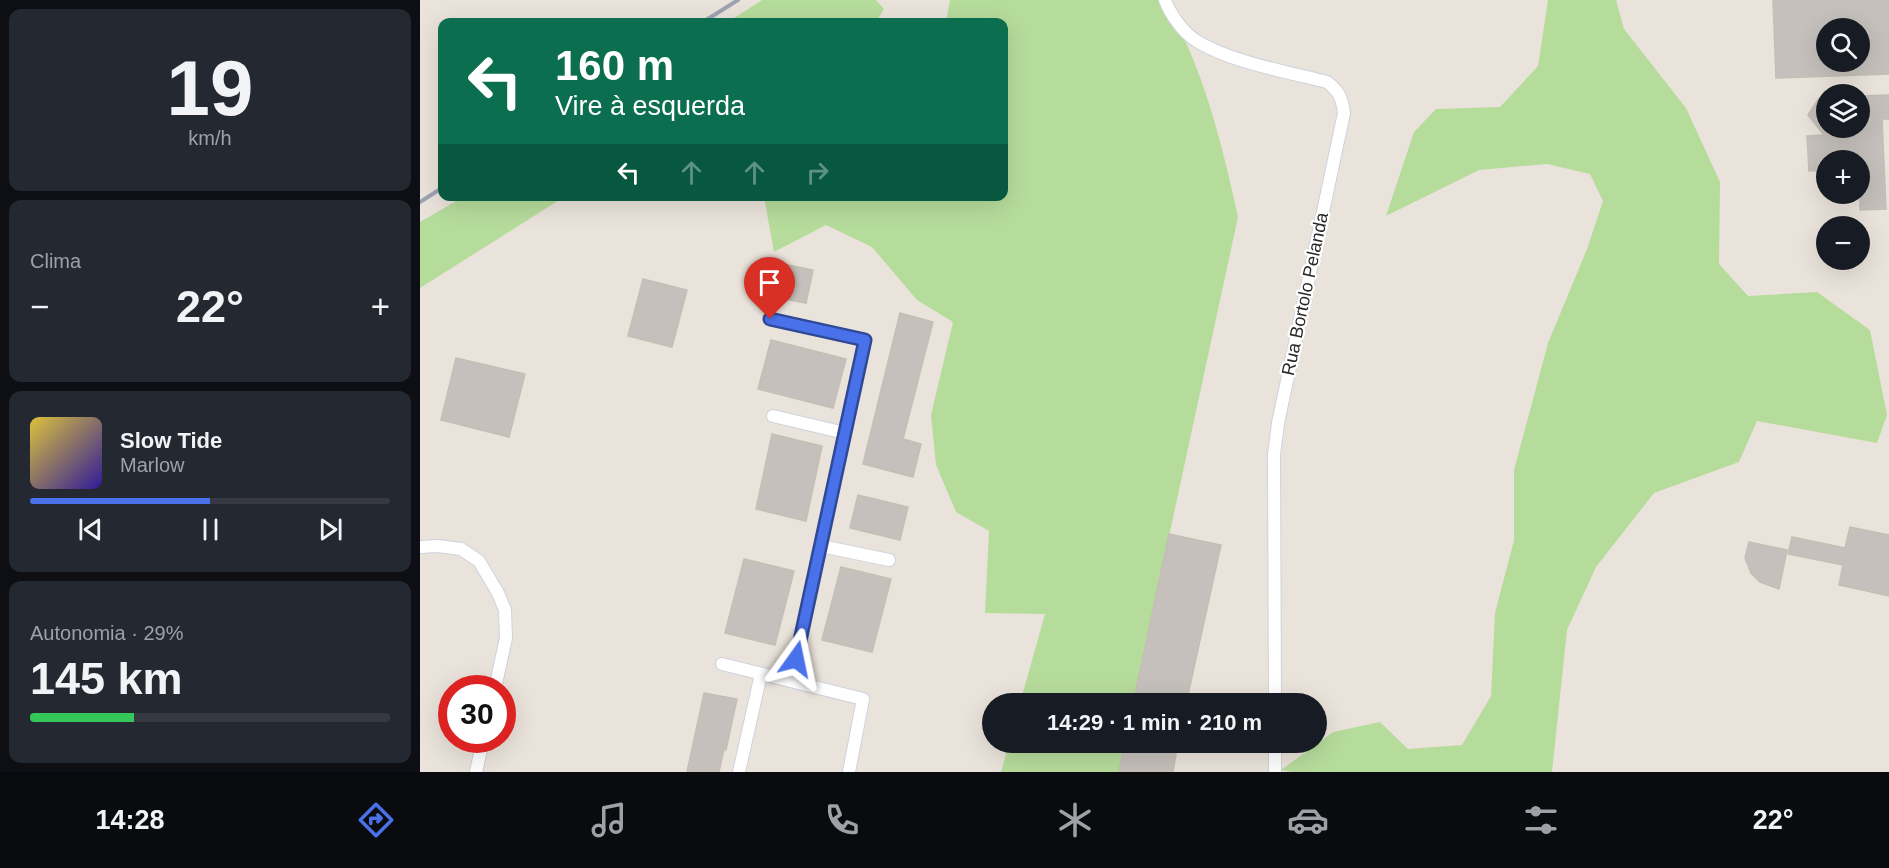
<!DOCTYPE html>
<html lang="pt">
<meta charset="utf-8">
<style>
:root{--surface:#171b24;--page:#242831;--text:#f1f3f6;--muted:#9ea1a6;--line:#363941;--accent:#4971e9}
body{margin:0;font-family:Arial,sans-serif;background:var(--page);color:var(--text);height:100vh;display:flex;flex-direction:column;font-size:22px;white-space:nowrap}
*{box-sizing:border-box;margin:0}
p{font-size:20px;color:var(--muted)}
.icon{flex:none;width:33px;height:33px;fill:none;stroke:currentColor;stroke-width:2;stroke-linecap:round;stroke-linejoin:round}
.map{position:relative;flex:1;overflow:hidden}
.panel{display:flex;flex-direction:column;gap:9px;padding:9px;background:#0d0f14;width:420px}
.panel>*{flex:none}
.hud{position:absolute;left:18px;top:18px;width:570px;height:183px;border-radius:12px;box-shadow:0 6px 24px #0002;background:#0b6e4f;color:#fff;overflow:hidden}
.tools{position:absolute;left:1396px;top:18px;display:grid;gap:12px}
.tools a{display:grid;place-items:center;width:54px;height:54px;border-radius:50%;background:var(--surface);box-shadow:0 6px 24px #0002;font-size:30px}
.speed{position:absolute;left:18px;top:675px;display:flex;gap:12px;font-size:30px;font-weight:700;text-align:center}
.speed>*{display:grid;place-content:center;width:78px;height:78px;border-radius:50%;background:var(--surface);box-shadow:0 6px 24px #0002;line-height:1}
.speed .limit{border:9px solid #d22;background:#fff;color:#111}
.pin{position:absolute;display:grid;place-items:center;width:51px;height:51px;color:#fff;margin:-62px -26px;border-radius:50% 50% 50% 0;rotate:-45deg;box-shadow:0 0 6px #0007}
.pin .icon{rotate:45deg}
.me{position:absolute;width:66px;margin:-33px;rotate:12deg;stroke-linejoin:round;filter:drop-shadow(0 0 4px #0008)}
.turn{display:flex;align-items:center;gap:21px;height:126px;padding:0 18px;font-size:27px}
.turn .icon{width:78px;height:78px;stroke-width:2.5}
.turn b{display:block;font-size:42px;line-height:51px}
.lanes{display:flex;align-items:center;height:57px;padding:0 18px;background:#0003;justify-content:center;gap:30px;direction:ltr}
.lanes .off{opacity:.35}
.big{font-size:45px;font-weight:800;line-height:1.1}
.panel .tile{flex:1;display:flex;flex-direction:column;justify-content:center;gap:9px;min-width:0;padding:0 21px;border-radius:12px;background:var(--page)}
.panel .dial{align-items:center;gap:0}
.dial b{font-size:78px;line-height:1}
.song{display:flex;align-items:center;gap:18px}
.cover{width:72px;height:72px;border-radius:9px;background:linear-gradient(135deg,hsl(50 70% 55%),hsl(250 70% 35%))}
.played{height:6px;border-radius:3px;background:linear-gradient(90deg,var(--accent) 50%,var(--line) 50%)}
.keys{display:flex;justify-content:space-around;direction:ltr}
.heat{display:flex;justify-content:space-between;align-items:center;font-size:33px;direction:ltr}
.charge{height:9px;border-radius:4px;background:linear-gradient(90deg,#34c759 29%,var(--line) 0)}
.trip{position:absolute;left:562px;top:693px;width:345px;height:60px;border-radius:30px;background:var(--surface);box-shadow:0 6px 24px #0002;font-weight:800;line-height:60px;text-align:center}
.tab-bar{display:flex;height:96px;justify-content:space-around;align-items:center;background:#090b0e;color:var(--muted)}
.tab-bar .icon{width:42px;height:42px}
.tab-bar .selected{color:var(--accent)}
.tab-bar b{font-size:27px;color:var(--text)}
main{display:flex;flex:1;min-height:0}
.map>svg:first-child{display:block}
.green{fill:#b6dc9c}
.building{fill:#c5c0bb;stroke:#c5beb5;stroke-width:1.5;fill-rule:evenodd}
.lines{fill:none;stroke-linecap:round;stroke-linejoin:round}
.street-casing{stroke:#ced2dc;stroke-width:14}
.street{stroke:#fff;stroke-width:12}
.rail{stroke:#9fa3b1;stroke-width:4}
.route-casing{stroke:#2f4997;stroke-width:15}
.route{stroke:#4971e9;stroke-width:10}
.labels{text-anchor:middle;stroke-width:4.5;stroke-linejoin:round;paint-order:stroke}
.street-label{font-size:18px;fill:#282828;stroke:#fff}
</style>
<main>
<section class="panel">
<div class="tile dial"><b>19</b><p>km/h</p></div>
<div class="tile"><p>Clima</p>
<div class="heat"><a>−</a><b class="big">22°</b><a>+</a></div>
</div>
<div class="tile">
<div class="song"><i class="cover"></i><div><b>Slow Tide</b><p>Marlow</p></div></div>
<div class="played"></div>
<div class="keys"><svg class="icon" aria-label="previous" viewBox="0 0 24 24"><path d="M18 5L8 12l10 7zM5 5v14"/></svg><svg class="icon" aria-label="pause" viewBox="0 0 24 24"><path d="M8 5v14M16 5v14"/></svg><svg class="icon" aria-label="next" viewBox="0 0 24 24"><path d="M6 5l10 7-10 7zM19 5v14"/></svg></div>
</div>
<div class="tile"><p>Autonomia · 29%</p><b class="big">145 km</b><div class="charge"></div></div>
</section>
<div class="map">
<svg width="1469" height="772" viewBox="0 0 1469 772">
<rect width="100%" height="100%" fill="#eae3db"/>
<g class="green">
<polygon points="342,0 456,0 464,9 456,22 308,22"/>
<path d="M530,0H745C755,20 765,39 773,59C793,108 807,166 818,217L713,703H600L625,614L565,613L569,531L536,512L516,465L511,415L533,322L497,300L452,247L406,225L354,252L344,197L584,196V22H526Z"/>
<polygon points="1128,0 1196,0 1204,29 1266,108 1300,182 1299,264 1328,296 1397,292 1450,330 1467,415 1457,443 1337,421 1319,462 1234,493 1176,567 1147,630 1132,772 872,772 861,770 913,732 960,722 988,749 1042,745 1071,696 1075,613 1094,540 1094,470 1128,343 1167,249 1183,201 1170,174 1127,164 1059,170 966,216 994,132 1016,109 1080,107 1118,66"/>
<polygon points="43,197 144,197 0,288 0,222"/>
<polygon points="589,743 589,742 705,743 699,772 581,772"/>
</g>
<g class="building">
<path d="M1353,0H1469V74L1356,78ZM1407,28H1440V62H1407Z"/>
<polygon points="1469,95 1469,119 1462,119 1466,209 1440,210 1440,160 1407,160 1407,170 1389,171 1387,136 1404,135 1388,115 1399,98 1407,106 1407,135 1436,134 1436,128 1440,128 1440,96"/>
<polygon points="343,260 393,270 386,303 336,293"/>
<polygon points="223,279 267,290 252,347 208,336"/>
<polygon points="480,313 513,322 483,439 501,444 493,477 443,464"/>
<polygon points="351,340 426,359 413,408 338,389"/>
<polygon points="36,358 105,374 89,437 21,420"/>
<polygon points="352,434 402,446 386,521 336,509"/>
<polygon points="438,495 488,507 480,540 430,528"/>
<polygon points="1430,527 1469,535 1469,596 1419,585 1423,565 1368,554 1372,537 1425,548"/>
<polygon points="749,534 801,545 766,704 713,704"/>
<polygon points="1329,542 1367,550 1359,589 1340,582 1331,573 1325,558"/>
<polygon points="324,559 374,571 355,645 305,633"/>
<polygon points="421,567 471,579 452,652 402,640"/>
<polygon points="284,693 317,699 306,750 304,749 299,772 267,772"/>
<polygon points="705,742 758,742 753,772 699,772"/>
</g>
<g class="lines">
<defs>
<g id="street">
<path d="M745,0C750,14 763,32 775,40C809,62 868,72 907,82C919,91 922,98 924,113L858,423L854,455L855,704"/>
<polyline points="350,319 445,340 372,681"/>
<polyline points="353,416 425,433"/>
<polyline points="401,546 469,560"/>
<polyline points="0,547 18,546 41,549 59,561 78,593 85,610 86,638 75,688"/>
<polyline points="302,664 443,699 429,772"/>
<polyline points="855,742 855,772"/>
<polyline points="56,772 63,740"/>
<polyline points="319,772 341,674"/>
</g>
</defs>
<use href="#street" class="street-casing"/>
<use href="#street" class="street"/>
<g class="rail">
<polyline points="283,22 318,0"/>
<polyline points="0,202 22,188"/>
</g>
</g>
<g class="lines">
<defs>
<polyline id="route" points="350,319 445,340 376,659"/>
</defs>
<use href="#route" class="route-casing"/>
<use href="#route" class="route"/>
</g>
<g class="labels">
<g class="street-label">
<text transform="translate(885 294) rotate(-78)" y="6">Rua Bortolo Pelanda</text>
</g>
</g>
</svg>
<div class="tools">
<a><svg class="icon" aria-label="search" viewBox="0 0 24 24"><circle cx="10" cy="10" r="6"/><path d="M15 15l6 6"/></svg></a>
<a><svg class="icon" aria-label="layers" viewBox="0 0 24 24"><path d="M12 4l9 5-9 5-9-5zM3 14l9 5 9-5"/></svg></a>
<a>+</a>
<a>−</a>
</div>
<div class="speed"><div class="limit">30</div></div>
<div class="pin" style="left:350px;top:319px;background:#d93025"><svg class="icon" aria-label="arrive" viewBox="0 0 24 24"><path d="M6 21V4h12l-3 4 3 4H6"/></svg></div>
<svg class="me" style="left:376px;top:659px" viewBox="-20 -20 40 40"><path d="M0-17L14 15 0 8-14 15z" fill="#4971e9" stroke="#fff" stroke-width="4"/></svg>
<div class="trip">14:29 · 1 min · 210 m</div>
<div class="hud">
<div class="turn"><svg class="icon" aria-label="left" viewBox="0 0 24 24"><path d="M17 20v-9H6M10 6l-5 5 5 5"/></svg><div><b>160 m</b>Vire à esquerda</div></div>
<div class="lanes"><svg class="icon" aria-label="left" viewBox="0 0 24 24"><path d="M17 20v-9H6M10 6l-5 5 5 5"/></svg><svg class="icon off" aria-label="ahead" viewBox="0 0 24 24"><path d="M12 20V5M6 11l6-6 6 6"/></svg><svg class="icon off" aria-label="ahead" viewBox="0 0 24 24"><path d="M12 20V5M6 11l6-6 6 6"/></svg><svg class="icon off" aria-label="right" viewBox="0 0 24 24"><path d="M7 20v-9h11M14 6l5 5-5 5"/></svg></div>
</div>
</div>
</main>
<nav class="tab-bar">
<b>14:28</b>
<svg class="icon selected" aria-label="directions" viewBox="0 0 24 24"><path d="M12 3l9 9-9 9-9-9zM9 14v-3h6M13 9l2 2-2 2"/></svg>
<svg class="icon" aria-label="music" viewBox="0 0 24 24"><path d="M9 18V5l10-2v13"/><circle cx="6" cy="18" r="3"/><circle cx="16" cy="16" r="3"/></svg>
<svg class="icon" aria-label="phone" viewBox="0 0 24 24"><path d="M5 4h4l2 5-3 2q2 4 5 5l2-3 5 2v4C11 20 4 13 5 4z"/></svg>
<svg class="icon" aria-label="climate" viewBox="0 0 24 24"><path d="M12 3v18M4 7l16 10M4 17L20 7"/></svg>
<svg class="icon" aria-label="car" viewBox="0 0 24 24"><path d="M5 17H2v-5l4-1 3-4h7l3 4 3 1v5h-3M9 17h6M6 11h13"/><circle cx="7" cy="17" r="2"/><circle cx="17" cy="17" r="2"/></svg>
<svg class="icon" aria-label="filters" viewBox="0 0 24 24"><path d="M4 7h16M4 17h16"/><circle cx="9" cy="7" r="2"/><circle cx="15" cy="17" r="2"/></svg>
<b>22°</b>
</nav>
